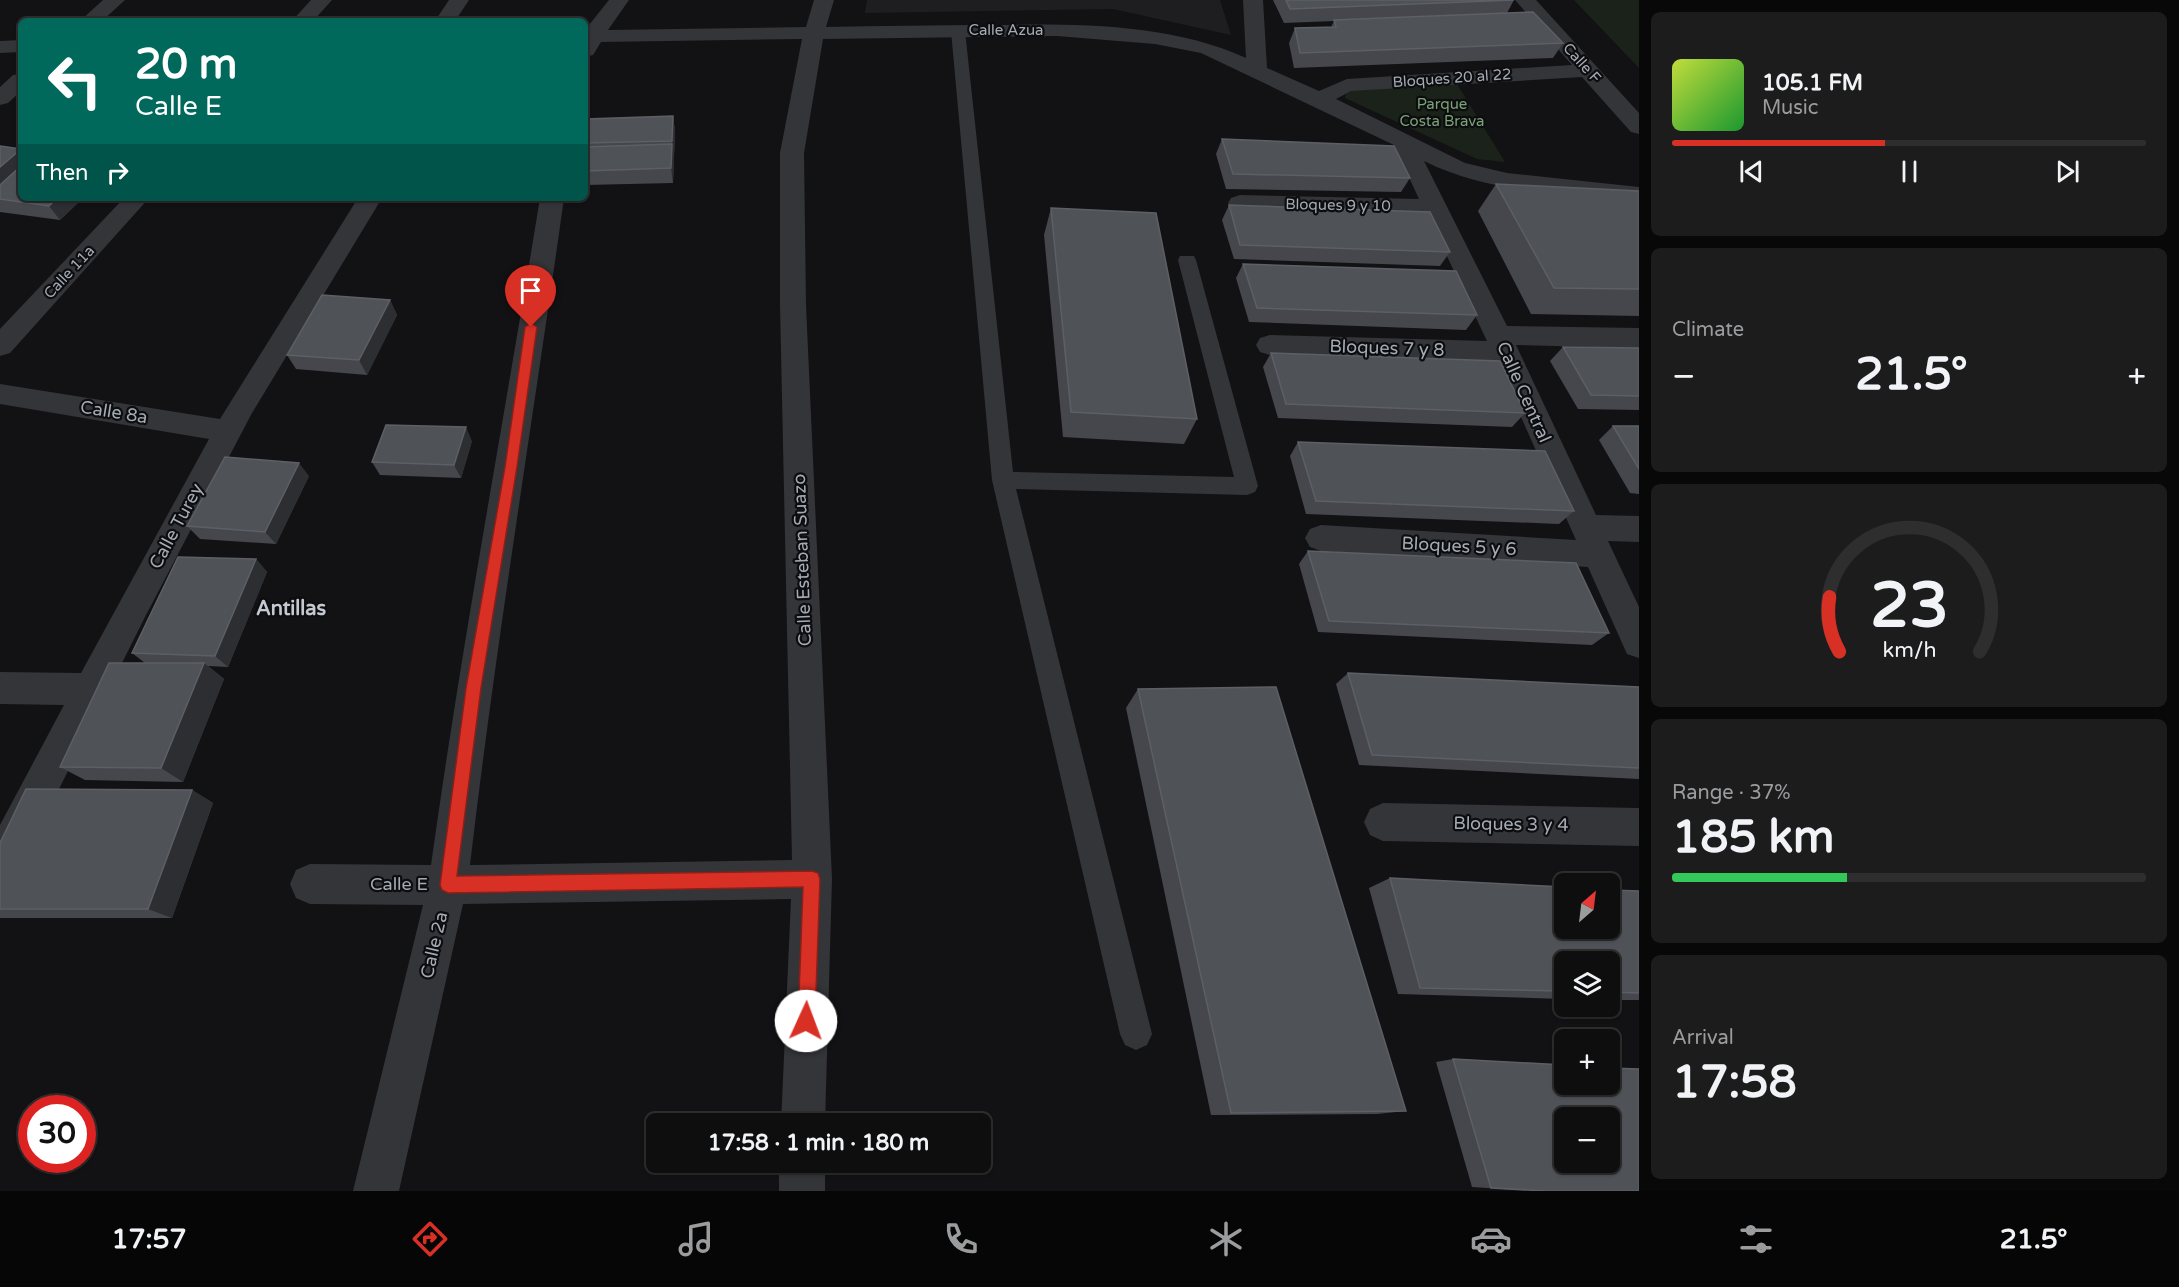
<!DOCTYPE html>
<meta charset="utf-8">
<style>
:root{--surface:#0e0e0f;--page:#1c1c1d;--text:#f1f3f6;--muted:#9b9c9e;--line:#2e2e2f;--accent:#d93025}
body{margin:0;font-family:"Varela Round",sans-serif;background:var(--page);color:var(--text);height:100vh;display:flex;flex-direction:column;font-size:22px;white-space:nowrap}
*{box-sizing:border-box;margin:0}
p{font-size:20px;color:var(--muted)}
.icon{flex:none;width:33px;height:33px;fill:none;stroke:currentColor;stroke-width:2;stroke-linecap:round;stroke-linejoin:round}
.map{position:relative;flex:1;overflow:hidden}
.sheet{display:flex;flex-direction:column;gap:12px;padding:12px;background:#080808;width:540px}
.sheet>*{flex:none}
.hud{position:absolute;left:18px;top:18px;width:570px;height:183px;border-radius:9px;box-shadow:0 2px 4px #0004,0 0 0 2px var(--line);background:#00695c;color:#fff;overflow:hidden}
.needle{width:39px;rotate:28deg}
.tools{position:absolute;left:1554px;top:873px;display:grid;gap:12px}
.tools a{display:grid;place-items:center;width:66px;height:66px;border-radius:9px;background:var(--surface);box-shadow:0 2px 4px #0004,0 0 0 2px var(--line);font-size:30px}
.speed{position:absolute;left:18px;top:1095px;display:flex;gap:12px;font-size:30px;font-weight:700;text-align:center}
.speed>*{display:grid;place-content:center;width:78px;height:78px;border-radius:50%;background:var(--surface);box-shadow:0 2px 4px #0004,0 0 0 2px var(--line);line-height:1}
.speed .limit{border:9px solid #d22;background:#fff;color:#111}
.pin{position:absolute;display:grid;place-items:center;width:51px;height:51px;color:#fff;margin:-62px -26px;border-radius:50% 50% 50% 0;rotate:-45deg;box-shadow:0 0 6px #0007}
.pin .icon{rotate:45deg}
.me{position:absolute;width:66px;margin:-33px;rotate:2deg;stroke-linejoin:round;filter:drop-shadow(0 0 4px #0008)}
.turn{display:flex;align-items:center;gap:21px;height:126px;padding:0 18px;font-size:27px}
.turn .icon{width:78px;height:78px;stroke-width:2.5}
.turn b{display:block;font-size:42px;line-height:51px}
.then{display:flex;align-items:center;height:57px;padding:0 18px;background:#0003;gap:12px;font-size:22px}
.big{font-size:45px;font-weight:700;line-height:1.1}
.sheet .card{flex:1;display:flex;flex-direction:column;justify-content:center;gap:9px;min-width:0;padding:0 21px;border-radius:9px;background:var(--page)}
.sheet .dial{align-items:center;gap:0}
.dial svg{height:156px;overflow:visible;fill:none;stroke:var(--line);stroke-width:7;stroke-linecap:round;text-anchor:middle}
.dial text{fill:var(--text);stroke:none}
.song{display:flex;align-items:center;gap:18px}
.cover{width:72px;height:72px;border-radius:9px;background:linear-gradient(135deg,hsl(70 70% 55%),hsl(130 70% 35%))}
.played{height:6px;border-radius:3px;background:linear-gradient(90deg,var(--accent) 45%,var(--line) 45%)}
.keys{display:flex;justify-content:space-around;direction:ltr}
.heat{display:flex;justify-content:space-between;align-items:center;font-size:33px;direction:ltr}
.charge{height:9px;border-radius:4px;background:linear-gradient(90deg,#34c759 37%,var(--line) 0)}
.trip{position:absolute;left:646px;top:1113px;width:345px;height:60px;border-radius:9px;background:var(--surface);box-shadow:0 2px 4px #0004,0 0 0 2px var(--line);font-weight:700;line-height:60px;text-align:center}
.menu{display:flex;height:96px;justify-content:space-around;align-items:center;background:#060606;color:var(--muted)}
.menu .icon{width:42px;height:42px}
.menu .current{color:var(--accent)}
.menu b{font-size:27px;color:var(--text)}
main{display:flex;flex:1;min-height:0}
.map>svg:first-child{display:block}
.built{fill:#1e1e21}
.green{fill:#1a221a}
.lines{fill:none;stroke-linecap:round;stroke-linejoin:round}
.service{fill:#333539;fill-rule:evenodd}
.minor{fill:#333539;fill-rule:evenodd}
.wall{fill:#45474c}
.shaded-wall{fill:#2c2e31}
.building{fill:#4f5257;stroke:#5c6066;stroke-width:1.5;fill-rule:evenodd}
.route{fill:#d93025;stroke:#8d1f18;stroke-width:1.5}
.labels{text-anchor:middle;stroke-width:4.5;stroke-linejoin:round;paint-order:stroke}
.far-street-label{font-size:15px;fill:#a3abb5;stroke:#0d0d0f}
.far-park-label{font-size:15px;fill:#7ba278;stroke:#0d0d0f}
.street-label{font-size:18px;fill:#a3abb5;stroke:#0d0d0f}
.neighbourhood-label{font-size:20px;font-weight:bold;fill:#c4c9d1;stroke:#0d0d0f}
</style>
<main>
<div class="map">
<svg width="1639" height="1191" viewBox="0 0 1639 1191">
<rect width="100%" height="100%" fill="#121214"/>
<polygon class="built" points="867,0 1220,0 1231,35 1113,9 865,13"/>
<g class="green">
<polygon points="1574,0 1639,0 1639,68"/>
<polygon points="1457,84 1505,162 1477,159 1345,98 1346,93 1351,90"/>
</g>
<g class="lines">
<polygon class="service" points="958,27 965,31 1013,472 1234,477 1178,260 1180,256 1194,256 1196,260 1258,486 1255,492 1247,495 1016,489 1152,1034 1147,1045 1136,1050 1125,1045 1120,1034 992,480 951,31"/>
<g class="minor">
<polygon points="103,0 125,0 102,21 80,21"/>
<polygon points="311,0 332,0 313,21 292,21"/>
<polygon points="449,0 469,0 455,21 435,21"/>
<path d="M609,0H629L608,30L806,27L814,0H834L826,27C880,26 933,25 986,25C1072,24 1166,22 1246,58L1243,0H1263L1267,68L1319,91L1347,79L1572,65L1515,0H1536L1639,113V134L1631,132L1582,77L1351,91L1336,99L1465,163L1507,173L1639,187V201C1567,194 1490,194 1424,161L1507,326L1639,328V348L1516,345L1596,515L1639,516V542L1608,541L1639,607V658L1627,654L1588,567L1321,551L1310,547L1305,538L1310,529L1321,525L1576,540L1496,361L1270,355L1260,352L1256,345L1260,338L1270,335L1487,341L1427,214L1240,211L1231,208L1228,203L1231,198L1240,195L1419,199L1394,145L1201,53L1155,44L1057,36L823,39L804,153L806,305L832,879L825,1124H781L791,899L463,904L399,1191H353L423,905L310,904L296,898L290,884L296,870L310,864L431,865C462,642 504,420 540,198H564C533,420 496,642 470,865L792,860L780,305V153L802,39L601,42L593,55L585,57V30Z"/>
<polygon points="21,40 21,52 0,53 0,41"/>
<polygon points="21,74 21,91 8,103 0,105 0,87 13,75"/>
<polygon points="124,198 149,198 10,353 0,356 0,329"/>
<polygon points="358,198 382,198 252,413 145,617 14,879 0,885 0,825 64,705 0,704 0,672 81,673 209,439 0,404 0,384 220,419"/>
<polygon points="1383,803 1639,808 1639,846 1383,841 1370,835 1364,822 1370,809"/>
<rect x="779" y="1162" width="46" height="29"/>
</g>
</g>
<g class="wall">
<polygon points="1273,0 1514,0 1507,13 1563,43 1553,58 1294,68 1289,43 1295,28 1331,27 1334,21 1284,23"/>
<polygon points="673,116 675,131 673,183 585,185 585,125"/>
<polygon points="1222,139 1410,178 1401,192 1226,189 1216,154"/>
<polygon points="0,146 21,198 83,198 60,220 0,212"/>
<polygon points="1496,184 1639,191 1639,316 1531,314 1478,211"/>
<polygon points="1229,205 1450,252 1440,266 1234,259 1222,220"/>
<polygon points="1051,208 1197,419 1184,444 1063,437 1044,235"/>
<polygon points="1243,264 1477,315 1466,330 1249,322 1236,278"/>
<polygon points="390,300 397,315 367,375 296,369 287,355"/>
<polygon points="1563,347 1639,348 1639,410 1578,409 1550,361"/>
<polygon points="1271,353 1525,413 1512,427 1278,418 1263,367"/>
<polygon points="1613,426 1639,426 1639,494 1630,493 1599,440"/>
<polygon points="472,441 461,478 380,475 372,462"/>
<polygon points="1298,442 1574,511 1559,524 1306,514 1290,456"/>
<polygon points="309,476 276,544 200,539 187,526"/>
<polygon points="1308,551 1609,633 1592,645 1318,632 1299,564"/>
<polygon points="256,559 267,572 228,667 208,666 224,679 183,782 85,780 60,767 145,663 132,653"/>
<polygon points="1348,673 1639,687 1639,779 1359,765 1336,684"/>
<polygon points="1138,689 1406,1111 1377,1114 1211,1115 1126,708"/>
<polygon points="192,790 213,803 172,918 0,918 0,843"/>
<polygon points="1390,878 1639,891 1639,1000 1610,1000 1610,962 1564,962 1564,999 1398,994 1369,888"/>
<polygon points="1453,1059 1639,1191 1536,1191 1472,1187 1436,1062"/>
</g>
<g class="shaded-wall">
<polygon points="673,116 675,131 673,183 671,168"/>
<polygon points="21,149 21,174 0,193 0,167"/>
<polygon points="57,198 83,198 60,220 49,206"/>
<polygon points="390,300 397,315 367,375 359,360"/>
<polygon points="466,427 472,441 461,478 454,465"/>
<polygon points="299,463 309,476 276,544 265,532"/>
<polygon points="256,559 267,572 228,667 215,656"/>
<polygon points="204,663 224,679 183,782 161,768"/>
<polygon points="192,790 213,803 172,918 148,909"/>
</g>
<g class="building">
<polygon points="1286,0 1514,0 1290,9"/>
<polygon points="1533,12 1563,43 1300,53 1295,28 1336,27 1334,20"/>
<polygon points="673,116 672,141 585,143 586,119"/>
<polygon points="1222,139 1394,146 1410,178 1233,174"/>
<polygon points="672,144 671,168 585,171 585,147"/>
<polygon points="0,146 21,149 0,167"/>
<polygon points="21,166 21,198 57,198 49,206 0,199 0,185"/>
<polygon points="1496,184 1639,191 1639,289 1554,288"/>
<polygon points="1229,205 1430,212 1450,252 1240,245"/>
<polygon points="1051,208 1156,213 1197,419 1071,412"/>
<polygon points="1243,264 1456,271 1477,315 1257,308"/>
<polygon points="322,295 390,300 359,360 287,355"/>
<polygon points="1563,347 1639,348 1639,396 1591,395"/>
<polygon points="1271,353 1500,361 1525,413 1286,404"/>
<polygon points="386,425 466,427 454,465 372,462"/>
<polygon points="1613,426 1639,426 1639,469"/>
<polygon points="1298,442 1545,451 1574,511 1316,501"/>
<polygon points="225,457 299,463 265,532 187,526"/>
<polygon points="1308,551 1576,563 1609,633 1329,621"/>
<polygon points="178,557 256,559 215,656 132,653"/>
<polygon points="109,663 204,663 161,768 60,767"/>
<polygon points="1348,673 1639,687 1639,768 1372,755"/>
<polygon points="1276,687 1406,1111 1231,1113 1138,689"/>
<polygon points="26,789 192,790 148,909 0,909 0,843"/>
<polygon points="1390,878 1564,887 1564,928 1610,928 1610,890 1639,891 1639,993 1610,992 1610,962 1564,962 1564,991 1420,988"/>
<path d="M1453,1059L1564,1065V1084H1610V1068L1639,1069V1191H1547L1491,1188ZM1564,1118H1610V1162H1564Z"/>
</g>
<polygon class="route" points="531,323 537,327 517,467 481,688 457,876 812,871 818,873 820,879 815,1021 813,1028 806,1030 800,1028 798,1021 803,887 448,893 442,890 440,885 466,688 505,467 525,327"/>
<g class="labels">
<g class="far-street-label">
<text x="1006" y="35">Calle Azua</text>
<text transform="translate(1582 63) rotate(48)" y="5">Calle F</text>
<text transform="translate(1452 78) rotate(-4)" y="5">Bloques 20 al 22</text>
<text transform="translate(1338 205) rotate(1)" y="5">Bloques 9 y 10</text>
<text transform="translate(69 272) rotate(-47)" y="5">Calle 11a</text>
</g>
<g class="far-park-label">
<text x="1442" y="109">Parque<tspan x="1442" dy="17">Costa Brava</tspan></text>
</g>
<g class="street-label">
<text transform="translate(1387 348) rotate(2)" y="6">Bloques 7 y 8</text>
<text transform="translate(1524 392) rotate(66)" y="6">Calle Central</text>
<text transform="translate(114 412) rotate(9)" y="6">Calle 8a</text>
<text transform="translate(176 526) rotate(-62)" y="6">Calle Turey</text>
<text transform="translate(1459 546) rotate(3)" y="6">Bloques 5 y 6</text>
<text transform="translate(802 560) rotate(-92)" y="6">Calle Esteban Suazo</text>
<text transform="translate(1511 824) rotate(1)" y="6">Bloques 3 y 4</text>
<text x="399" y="890">Calle E</text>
<text transform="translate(434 945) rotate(-77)" y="6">Calle 2a</text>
</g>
<g class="neighbourhood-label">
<text x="291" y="615">Antillas</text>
</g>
</g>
</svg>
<div class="tools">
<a><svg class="needle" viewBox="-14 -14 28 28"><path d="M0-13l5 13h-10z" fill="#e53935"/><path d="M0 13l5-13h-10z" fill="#9b9c9e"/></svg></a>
<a><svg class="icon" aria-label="layers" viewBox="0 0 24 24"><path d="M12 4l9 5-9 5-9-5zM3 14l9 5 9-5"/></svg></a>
<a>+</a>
<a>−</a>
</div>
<div class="speed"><div class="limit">30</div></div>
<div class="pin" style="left:531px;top:327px;background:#d93025"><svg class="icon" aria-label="arrive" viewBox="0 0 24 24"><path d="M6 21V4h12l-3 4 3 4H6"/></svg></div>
<svg class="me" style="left:806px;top:1021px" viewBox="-20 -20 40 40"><circle r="19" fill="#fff"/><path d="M0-13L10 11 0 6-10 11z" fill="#d93025"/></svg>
<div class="trip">17:58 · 1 min · 180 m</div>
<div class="hud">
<div class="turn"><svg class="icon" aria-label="left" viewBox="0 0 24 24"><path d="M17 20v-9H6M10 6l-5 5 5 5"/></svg><div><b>20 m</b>Calle E</div></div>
<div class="then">Then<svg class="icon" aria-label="right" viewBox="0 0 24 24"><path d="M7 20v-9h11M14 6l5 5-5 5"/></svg></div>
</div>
</div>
<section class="sheet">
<div class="card">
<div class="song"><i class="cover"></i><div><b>105.1 FM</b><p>Music</p></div></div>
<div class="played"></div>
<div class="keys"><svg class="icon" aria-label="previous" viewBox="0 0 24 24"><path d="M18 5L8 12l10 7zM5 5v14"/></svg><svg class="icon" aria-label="pause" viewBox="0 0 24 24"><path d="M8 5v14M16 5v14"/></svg><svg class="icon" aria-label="next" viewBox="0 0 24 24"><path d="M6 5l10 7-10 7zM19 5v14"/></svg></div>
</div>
<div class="card"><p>Climate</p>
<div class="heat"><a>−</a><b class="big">21.5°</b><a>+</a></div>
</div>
<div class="card dial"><svg viewBox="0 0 100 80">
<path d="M14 69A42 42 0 1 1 86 69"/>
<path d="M14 69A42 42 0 0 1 9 41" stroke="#d93025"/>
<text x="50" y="56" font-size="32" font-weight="700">23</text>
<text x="50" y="72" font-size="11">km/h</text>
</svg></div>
<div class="card"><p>Range · 37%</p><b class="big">185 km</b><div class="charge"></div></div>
<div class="card"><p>Arrival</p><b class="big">17:58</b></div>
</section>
</main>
<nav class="menu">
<b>17:57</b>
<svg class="icon current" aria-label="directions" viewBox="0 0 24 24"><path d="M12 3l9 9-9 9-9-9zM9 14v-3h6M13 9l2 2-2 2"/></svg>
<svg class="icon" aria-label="music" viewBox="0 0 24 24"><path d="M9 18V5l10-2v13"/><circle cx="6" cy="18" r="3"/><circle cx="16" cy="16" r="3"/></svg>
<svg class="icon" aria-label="phone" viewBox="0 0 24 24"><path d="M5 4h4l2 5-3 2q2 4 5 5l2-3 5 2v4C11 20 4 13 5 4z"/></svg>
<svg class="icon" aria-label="climate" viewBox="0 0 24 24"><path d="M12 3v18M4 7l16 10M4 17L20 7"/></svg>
<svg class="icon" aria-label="car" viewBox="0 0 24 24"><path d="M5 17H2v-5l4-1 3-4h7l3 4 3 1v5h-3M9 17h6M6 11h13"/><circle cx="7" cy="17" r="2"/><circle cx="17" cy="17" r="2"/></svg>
<svg class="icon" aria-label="filters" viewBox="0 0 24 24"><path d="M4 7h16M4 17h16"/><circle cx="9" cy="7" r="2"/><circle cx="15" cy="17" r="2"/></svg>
<b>21.5°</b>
</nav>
